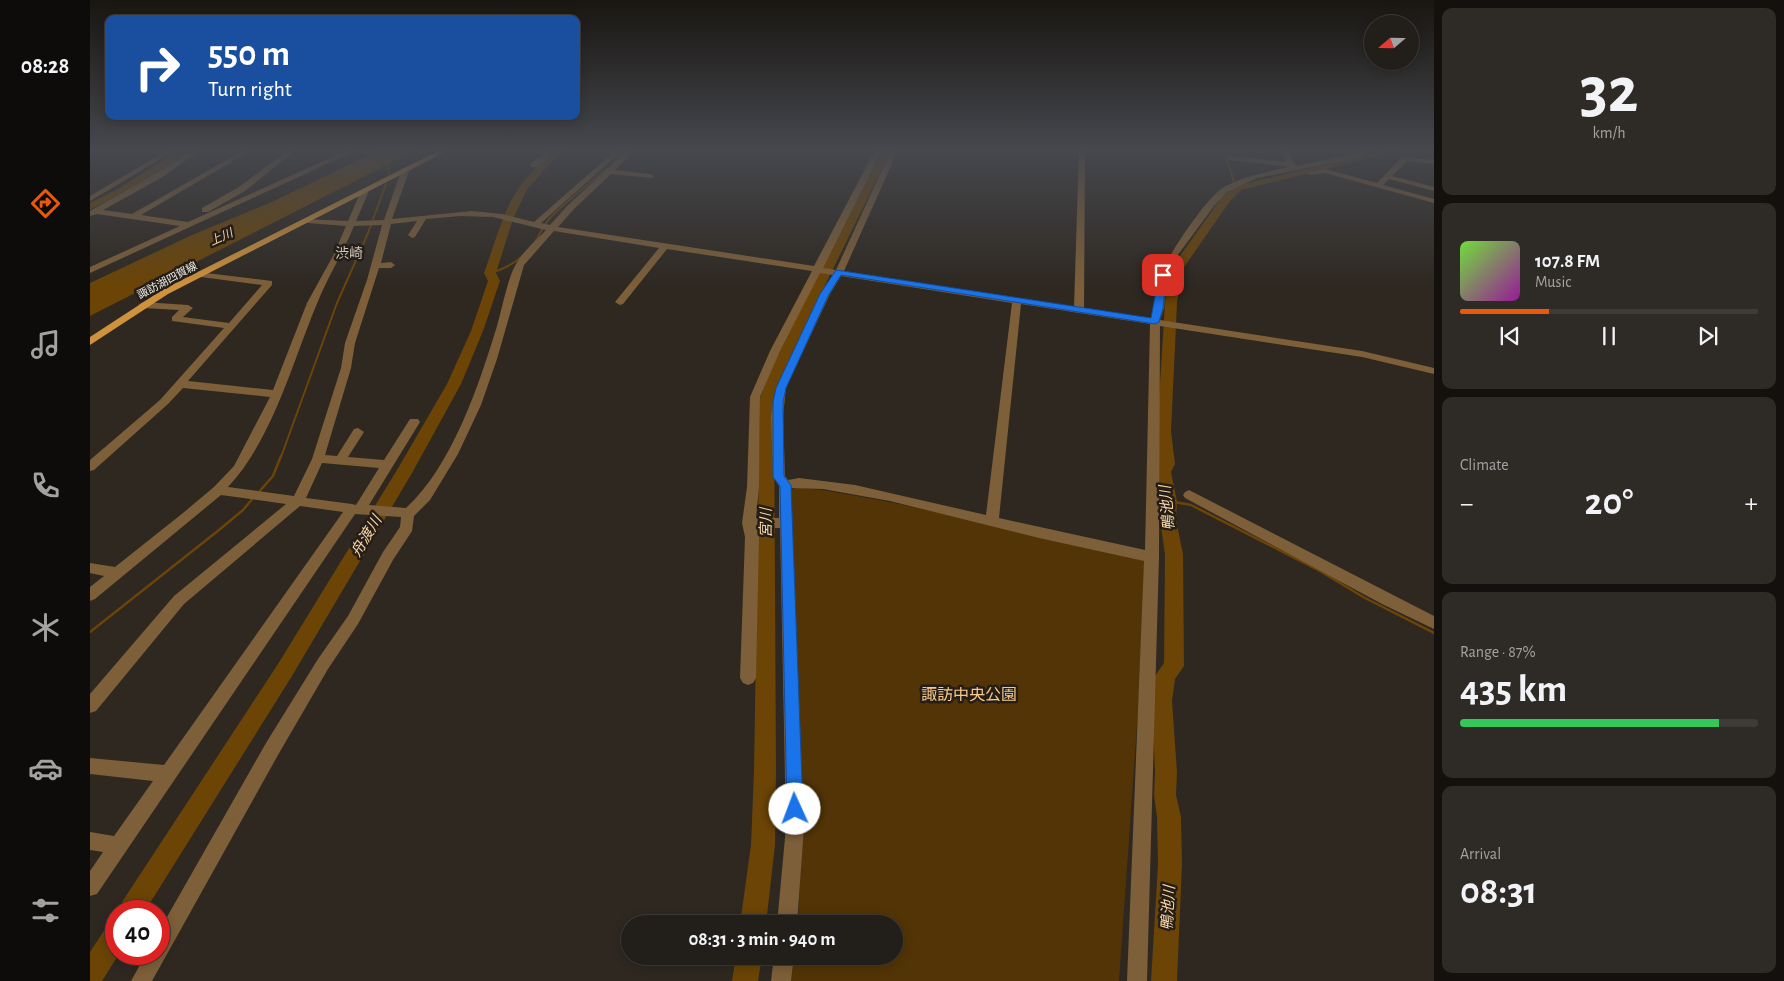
<!DOCTYPE html>
<meta charset="utf-8">
<style>
:root{--surface:#221e19;--page:#2e2b26;--text:#f1f3f6;--muted:#a2a2a2;--line:#3f3c38;--accent:#ea580c}
body{margin:0;font-family:"Alegreya Sans","Noto Sans JP",sans-serif;background:var(--page);color:var(--text);height:100vh;display:flex;flex-direction:column;font-size:19px;white-space:nowrap}
*{box-sizing:border-box;margin:0}
p{font-size:16px;color:var(--muted)}
.icon{flex:none;width:28px;height:28px;fill:none;stroke:currentColor;stroke-width:2;stroke-linecap:round;stroke-linejoin:round}
.map{position:relative;flex:1;overflow:hidden}
.side{display:flex;flex-direction:column;gap:8px;padding:8px;background:#13100e;width:350px}
.side>*{flex:none}
.hud{position:absolute;left:15px;top:15px;width:475px;height:105px;border-radius:10px;box-shadow:0 2px 12px #0003,0 0 0 1px var(--line);background:#1a4fa0;color:#fff;overflow:hidden}
.needle{width:32px;rotate:250deg}
.fabs{position:absolute;left:1274px;top:15px;display:grid;gap:10px}
.fabs a{display:grid;place-items:center;width:55px;height:55px;border-radius:50%;background:var(--surface);box-shadow:0 2px 12px #0003,0 0 0 1px var(--line);font-size:25px}
.speed{position:absolute;left:15px;top:900px;display:flex;gap:10px;font-size:25px;font-weight:700;text-align:center}
.speed>*{display:grid;place-content:center;width:65px;height:65px;border-radius:50%;background:var(--surface);box-shadow:0 2px 12px #0003,0 0 0 1px var(--line);line-height:1}
.speed .limit{border:8px solid #d22;background:#fff;color:#111}
.pin{position:absolute;display:grid;place-items:center;width:42px;height:42px;color:#fff;margin:-21px;border-radius:10px;box-shadow:0 2px 8px #0006}
.me{position:absolute;width:55px;margin:-28px;rotate:358deg;stroke-linejoin:round;filter:drop-shadow(0 0 4px #0008)}
.turn{display:flex;align-items:center;gap:18px;height:105px;padding:0 20px;font-size:22px}
.turn .icon{width:65px;height:65px;stroke-width:2.5}
.turn b{display:block;font-size:35px;line-height:42px}
.big{font-size:38px;font-weight:700;line-height:1.1}
.side .card{flex:1;display:flex;flex-direction:column;justify-content:center;gap:8px;min-width:0;padding:0 18px;border-radius:10px;background:var(--page)}
.side .dial{align-items:center;gap:0}
.dial b{font-size:65px;line-height:1}
.song{display:flex;align-items:center;gap:15px}
.cover{width:60px;height:60px;border-radius:8px;background:linear-gradient(135deg,hsl(100 70% 55%),hsl(300 70% 35%))}
.played{height:5px;border-radius:2px;background:linear-gradient(90deg,var(--accent) 30%,var(--line) 30%)}
.keys{display:flex;justify-content:space-around;direction:ltr}
.heat{display:flex;justify-content:space-between;align-items:center;font-size:28px;direction:ltr}
.charge{height:8px;border-radius:4px;background:linear-gradient(90deg,#34c759 87%,var(--line) 0)}
.trip{position:absolute;left:531px;top:915px;width:282px;height:50px;border-radius:25px;background:var(--surface);box-shadow:0 2px 12px #0003,0 0 0 1px var(--line);font-weight:700;line-height:50px;text-align:center}
main{display:flex;flex:1;min-height:0}
.dock{display:flex;flex-direction:column;width:90px;justify-content:space-around;align-items:center;background:#0e0c0a;color:var(--muted)}
.dock .icon{width:35px;height:35px}
.dock .on{color:var(--accent)}
.dock b{font-size:22px;color:var(--text)}
.map>svg:first-child{display:block}
.green{fill:#523406}
.water{fill:#6b4406}
.lines{fill:none;stroke-linecap:round;stroke-linejoin:round}
.stream-far1{stroke:#6b4406;stroke-width:2}
.stream{stroke:#6b4406;stroke-width:2.5}
.river{fill:#6b4406;fill-rule:evenodd}
.minor{fill:#7d5f39;fill-rule:evenodd}
.major{fill:#d0923c;fill-rule:evenodd}
.route{fill:#1a73e8;stroke:#114b97}
.labels{text-anchor:middle;stroke-width:5;stroke-linejoin:round;paint-order:stroke}
.far-street-label{font-size:11px;fill:#f1ede8;stroke:#241e17}
.far-water-label{font-size:12px;font-style:italic;fill:#f9d5a9;stroke:#241e17}
.far-quarter-label{font-size:14px;fill:#cbc3ba;stroke:#241e17}
.water-label{font-size:15px;font-style:italic;fill:#f9d5a9;stroke:#241e17}
.near-park-label{font-size:16px;fill:#f7c78b;stroke:#241e17}
</style>
<main>
<nav class="dock">
<b>08:28</b>
<svg class="icon on" aria-label="directions" viewBox="0 0 24 24"><path d="M12 3l9 9-9 9-9-9zM9 14v-3h6M13 9l2 2-2 2"/></svg>
<svg class="icon" aria-label="music" viewBox="0 0 24 24"><path d="M9 18V5l10-2v13"/><circle cx="6" cy="18" r="3"/><circle cx="16" cy="16" r="3"/></svg>
<svg class="icon" aria-label="phone" viewBox="0 0 24 24"><path d="M5 4h4l2 5-3 2q2 4 5 5l2-3 5 2v4C11 20 4 13 5 4z"/></svg>
<svg class="icon" aria-label="climate" viewBox="0 0 24 24"><path d="M12 3v18M4 7l16 10M4 17L20 7"/></svg>
<svg class="icon" aria-label="car" viewBox="0 0 24 24"><path d="M5 17H2v-5l4-1 3-4h7l3 4 3 1v5h-3M9 17h6M6 11h13"/><circle cx="7" cy="17" r="2"/><circle cx="17" cy="17" r="2"/></svg>
<svg class="icon" aria-label="filters" viewBox="0 0 24 24"><path d="M4 7h16M4 17h16"/><circle cx="9" cy="7" r="2"/><circle cx="15" cy="17" r="2"/></svg>
</nav>
<div class="map">
<svg width="1344" height="981" viewBox="0 0 1344 981">
<rect width="100%" height="100%" fill="#2e2821"/>
<polygon class="green" points="705,487 739,491 805,503 1052,558 1058,568 1029,981 701,981 704,956 805,956 805,924 708,924 713,815 701,490"/>
<g class="water">
<polygon points="88,150 101,150 56,180 0,210 0,203 28,189"/>
<polygon points="289,150 326,150 0,316 0,283 102,235 184,201"/>
</g>
<g class="lines">
<g class="stream-far1">
<polyline points="1134,150 1145,185 1148,188"/>
<polyline points="294,164 298,167 299,175"/>
<polyline points="523,165 534,150"/>
<path d="M400,273C420,268 437,255 448,237C452,230 454,225 460,218C478,200 498,184 518,168"/>
<polyline points="191,457 247,303 278,233 296,184"/>
</g>
<g class="stream">
<polyline points="168,493 183,476 191,456"/>
<polyline points="1079,501 1101,505 1230,571 1275,598 1344,633"/>
<polyline points="0,632 129,530 153,510 164,497"/>
</g>
<g class="river">
<path d="M467,150H477L458,166L436,191L423,219L406,273L410,281L393,331L371,384L322,473L202,676L55,911H29L32,902L188,664L307,470L357,384L381,331L398,281L394,273C414,218 417,187 467,150Z"/>
<polygon points="792,150 801,150 701,355 684,398 686,771 685,845 676,924 650,924 661,845 664,771 670,398 687,355"/>
<polygon points="1296,150 1312,150 1151,190 1140,201 1092,270 1087,303 1081,431 1085,464 1081,472 1087,501 1086,520 1093,554 1094,666 1085,679 1082,701 1087,772 1086,795 1091,817 1092,864 1087,981 1061,981 1068,864 1067,817 1064,795 1065,772 1062,701 1065,676 1074,663 1075,554 1070,520 1071,501 1065,472 1069,464 1067,431 1075,303 1080,270 1132,197 1145,186"/>
<polygon points="26,922 26,954 29,954 12,981 0,981 0,952 17,926"/>
<polygon points="646,956 672,956 668,981 642,981"/>
</g>
<g class="minor">
<polygon points="78,150 86,150 0,201 0,196"/>
<polygon points="103,150 111,150 71,178 13,210 42,214 154,150 162,150 51,215 98,222 258,150 267,150 0,273 0,267 90,226 7,214 0,216 0,211 65,174"/>
<polygon points="198,150 206,150 155,191 118,212 112,212 112,208 149,187"/>
<polygon points="459,150 466,150 447,167 441,167 441,163"/>
<path d="M526,150H533L451,223L460,225L478,205L538,150H545L525,170L560,174L564,176L563,178L521,174L484,209L468,227L724,266L785,150H792L733,268L746,270L801,150H808L754,271L984,307L989,150H995L994,308L1061,318C1065,306 1064,293 1068,281C1073,262 1117,196 1134,187C1155,176 1176,172 1199,167L1141,160H1138V156L1196,162L1192,150H1199L1203,162L1207,166L1278,150H1289L1262,159L1167,178L1137,192L1124,206L1084,260L1077,281L1074,308L1070,320L1272,351L1344,368V374L1272,357L1070,326L1069,557L1057,981H1037L1054,561L949,538L800,501L733,489L701,488L714,827L707,924H687L696,827L690,528H667L669,537L666,678L663,683L658,685L653,683L650,678L655,537L652,523L657,487L660,397L680,351L722,271L577,249L533,304L530,305L525,302L569,248L464,231L434,265L407,359L391,405L368,454L340,500L324,516L322,531L303,560L268,624L238,669L188,755L62,981H41L56,954H69V931L176,743L228,659L258,616L293,552L310,527L311,517L265,514L7,894L0,896V871L13,852L0,850V832L24,836L63,781L0,774V758L74,765L253,512L210,506L94,604L6,711L0,713V694L84,596L196,504L131,495L5,599L0,601V587L14,576L0,573V563L25,567L93,513L124,487L144,466L180,397L93,388L78,404L4,470L0,471V460L70,400L134,328L82,321V317L89,310L53,308L48,305L53,302L98,305L103,308L93,317L139,323L172,285L111,277L107,274L108,272L182,281V285L98,381L183,390L217,303L244,254L256,226L218,223H215V219L258,221L271,191L275,189L279,191L266,221L294,220L311,171L315,169L319,171L302,219L382,211L412,214L444,222ZM370,216L403,217L456,230C447,240 433,251 426,264C418,277 412,309 407,326C389,385 362,466 316,508L279,505L330,422L328,419H320L294,460L258,457L274,432L268,428L264,429L247,456L235,455L261,368L265,343L289,268H301L305,265L301,262L291,263L301,224L327,221L318,235L322,238L325,237L336,219ZM292,225L277,280L255,343L251,368L222,459L204,496L138,487C182,440 202,364 226,306C237,278 253,253 264,226ZM730,273L743,275L730,294L686,388L681,416L683,477L689,486V518H666L669,487L670,397L690,351ZM751,276L922,303L896,515L765,485L709,478L698,480L695,476L693,416L696,388L740,294ZM931,304L1060,324L1055,550L909,518ZM232,463L289,468L266,505L262,504L216,498Z"/>
<polygon points="1312,157 1344,160 1344,164 1317,161 1302,176 1344,187 1344,191 1299,179 1293,185 1344,199 1344,203 1235,173 1221,175 1217,173 1235,169 1287,183"/>
<polygon points="1099,490 1344,616 1344,629 1292,604 1095,498 1093,495 1095,492"/>
<polygon points="684,956 704,956 701,981 681,981"/>
</g>
<g class="major">
<polygon points="0,150 4,150 1,152"/>
<polygon points="350,150 359,150 78,294 0,345 0,337 72,290"/>
</g>
</g>
<linearGradient id="sky" x2="0" y2="1"><stop stop-color="#191612"/><stop offset="0.52" stop-color="#46484e"/><stop offset="1" stop-color="#46484e" stop-opacity="0"/></linearGradient>
<rect width="1344" height="287" fill="url(#sky)"/>
<polygon class="route" points="746,270 1061,318 1069,275 1073,273 1077,275 1073,308 1069,322 1065,324 751,275 739,294 696,388 693,402 694,476 701,485 713,809 711,815 705,817 699,815 697,809 690,486 683,477 683,402 686,388 730,294"/>
<g class="labels">
<g class="far-street-label">
<text transform="translate(77 280) rotate(-28)" y="4">諏訪湖四賀線</text>
</g>
<g class="far-water-label">
<text transform="translate(131 237) rotate(-24)" y="4">上川</text>
</g>
<g class="far-quarter-label">
<text x="259" y="258">渋崎</text>
</g>
<g class="water-label">
<text transform="translate(1077 508) rotate(-95)" y="5">鴨池川</text>
<text transform="translate(676 523) rotate(-90)" y="5">宮川</text>
<text transform="translate(276 536) rotate(-59)" y="5">舟渡川</text>
<text transform="translate(1078 908) rotate(-87)" y="5">鴨池川</text>
</g>
<g class="near-park-label">
<text x="879" y="700">諏訪中央公園</text>
</g>
</g>
</svg>
<div class="fabs">
<a><svg class="needle" viewBox="-14 -14 28 28"><path d="M0-13l5 13h-10z" fill="#e53935"/><path d="M0 13l5-13h-10z" fill="#a2a2a2"/></svg></a>
</div>
<div class="speed"><div class="limit">40</div></div>
<div class="pin" style="left:1073px;top:275px;background:#d93025"><svg class="icon" aria-label="arrive" viewBox="0 0 24 24"><path d="M6 21V4h12l-3 4 3 4H6"/></svg></div>
<svg class="me" style="left:705px;top:809px" viewBox="-20 -20 40 40"><circle r="19" fill="#fff"/><path d="M0-13L10 11 0 6-10 11z" fill="#1a73e8"/></svg>
<div class="trip">08:31 · 3 min · 940 m</div>
<div class="hud">
<div class="turn"><svg class="icon" aria-label="right" viewBox="0 0 24 24"><path d="M7 20v-9h11M14 6l5 5-5 5"/></svg><div><b>550 m</b>Turn right</div></div>
</div>
</div>
<section class="side">
<div class="card dial"><b>32</b><p>km/h</p></div>
<div class="card">
<div class="song"><i class="cover"></i><div><b>107.8 FM</b><p>Music</p></div></div>
<div class="played"></div>
<div class="keys"><svg class="icon" aria-label="previous" viewBox="0 0 24 24"><path d="M18 5L8 12l10 7zM5 5v14"/></svg><svg class="icon" aria-label="pause" viewBox="0 0 24 24"><path d="M8 5v14M16 5v14"/></svg><svg class="icon" aria-label="next" viewBox="0 0 24 24"><path d="M6 5l10 7-10 7zM19 5v14"/></svg></div>
</div>
<div class="card"><p>Climate</p>
<div class="heat"><a>−</a><b class="big">20°</b><a>+</a></div>
</div>
<div class="card"><p>Range · 87%</p><b class="big">435 km</b><div class="charge"></div></div>
<div class="card"><p>Arrival</p><b class="big">08:31</b></div>
</section>
</main>
